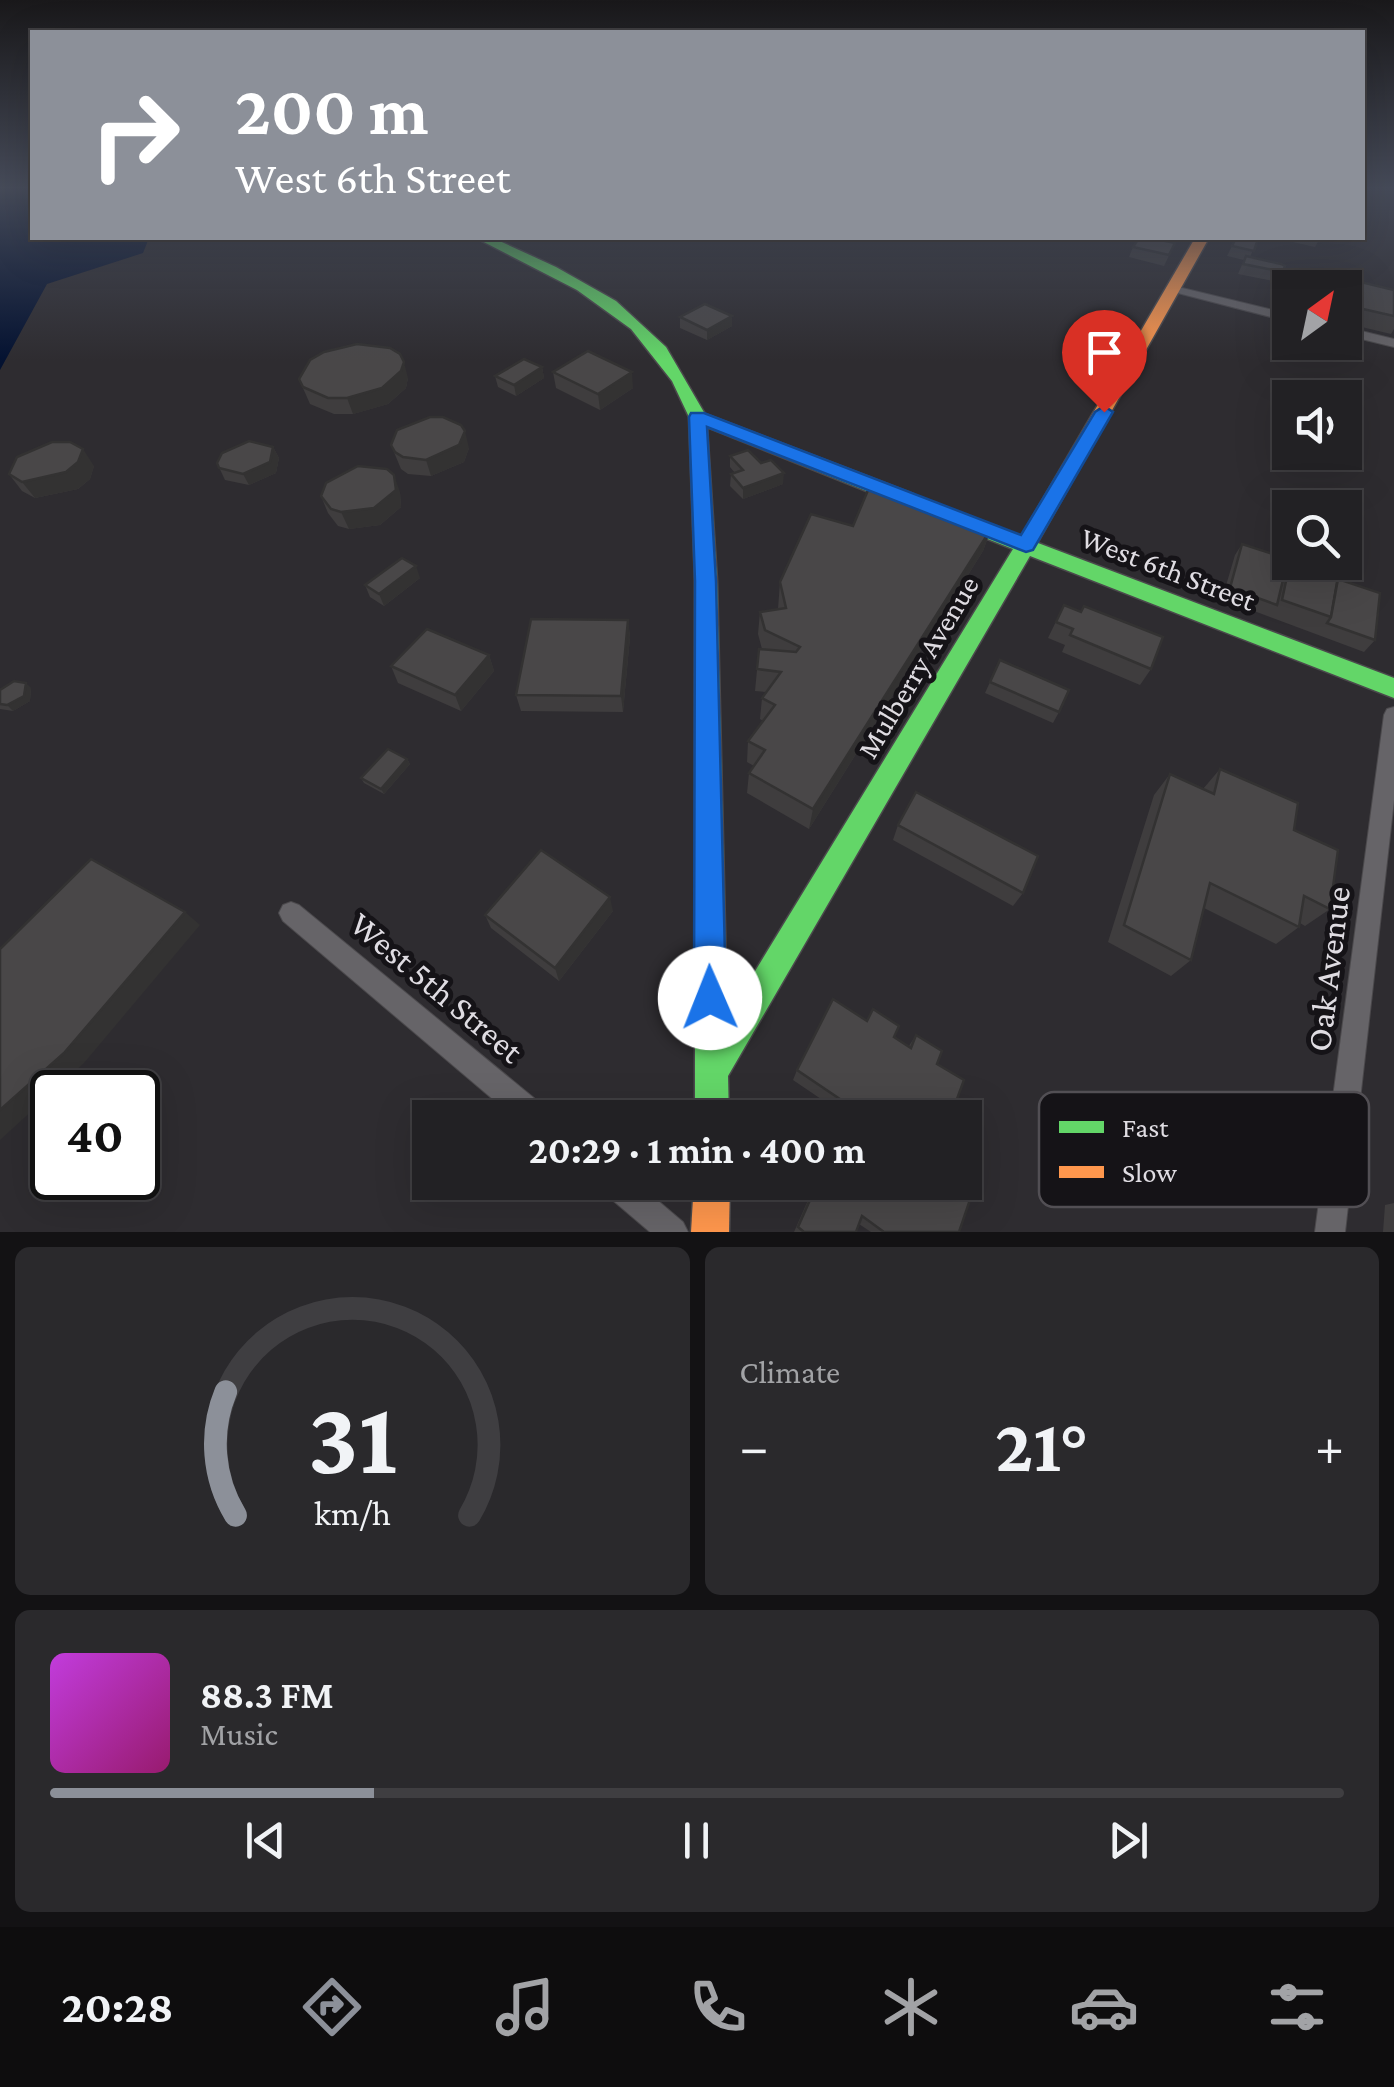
<!DOCTYPE html>
<meta charset="utf-8">
<style>
:root{--surface:#222124;--page:#2a292c;--text:#f1f3f6;--muted:#a2a3a6;--line:#3f3e41;--accent:#8c9099}
body{margin:0;font-family:"Crimson Pro",serif;background:var(--page);color:var(--text);height:100vh;display:flex;flex-direction:column;font-size:38px;white-space:nowrap}
*{box-sizing:border-box;margin:0}
p{font-size:32px;color:var(--muted)}
.icon{flex:none;width:55px;height:55px;fill:none;stroke:currentColor;stroke-width:2;stroke-linecap:round;stroke-linejoin:round}
.map{position:relative;height:1232px;overflow:hidden}
.side{display:flex;flex-direction:column;gap:15px;padding:15px;background:#131214;flex:1}
.side>*{flex:none}
.top-card{position:absolute;left:30px;top:30px;width:1335px;height:210px;border-radius:0px;box-shadow:0 10px 40px #0002,0 0 0 2px var(--line);background:#8c9099;color:#fff;overflow:hidden}
.needle{width:65px;rotate:33deg}
.controls{position:absolute;left:1272px;top:270px;display:grid;gap:20px}
.controls a{display:grid;place-items:center;width:90px;height:90px;border-radius:0px;background:var(--surface);box-shadow:0 10px 40px #0002,0 0 0 2px var(--line);font-size:50px}
.speed{position:absolute;left:30px;top:1070px;display:flex;gap:20px;font-size:50px;font-weight:700;text-align:center}
.speed>*{display:grid;place-content:center;width:130px;height:130px;border-radius:50%;background:var(--surface);box-shadow:0 10px 40px #0002,0 0 0 2px var(--line);line-height:1}
.speed .limit{border:5px solid #111;border-radius:15px;background:#fff;color:#111}
.pin{position:absolute;display:grid;place-items:center;width:85px;height:85px;color:#fff;margin:-102px -42px;border-radius:50% 50% 50% 0;rotate:-45deg;box-shadow:0 0 10px #0007}
.pin .icon{rotate:45deg}
.me{position:absolute;width:110px;margin:-55px;rotate:359deg;stroke-linejoin:round;filter:drop-shadow(0 0 8px #0008)}
.turn{display:flex;align-items:center;gap:35px;height:210px;padding:0 40px;font-size:45px}
.turn .icon{width:130px;height:130px;stroke-width:2.5}
.turn b{display:block;font-size:70px;line-height:85px}
.big{font-size:75px;font-weight:700;line-height:1.1}
.side .card{flex:1;display:flex;flex-direction:column;justify-content:center;gap:15px;min-width:0;padding:0 35px;border-radius:15px;background:var(--page)}
.side .dial{align-items:center;gap:0}
.dial svg{height:260px;overflow:visible;fill:none;stroke:var(--line);stroke-width:7;stroke-linecap:round;text-anchor:middle}
.dial text{fill:var(--text);stroke:none}
.song{display:flex;align-items:center;gap:30px}
.cover{width:120px;height:120px;border-radius:15px;background:linear-gradient(135deg,hsl(290 70% 55%),hsl(320 70% 35%))}
.played{height:10px;border-radius:5px;background:linear-gradient(90deg,var(--accent) 25%,var(--line) 25%)}
.keys{display:flex;justify-content:space-around;direction:ltr}
.heat{display:flex;justify-content:space-between;align-items:center;font-size:55px;direction:ltr}
.side .tiles{flex:1;display:grid;gap:15px;grid-template-columns:1fr 1fr}
.card:last-child{grid-column:span 2}
.trip{position:absolute;left:412px;top:1100px;width:570px;height:100px;border-radius:0px;background:var(--surface);box-shadow:0 10px 40px #0002,0 0 0 2px var(--line);font-weight:700;line-height:100px;text-align:center}
.dock{display:flex;height:160px;justify-content:space-around;align-items:center;background:#0e0d0e;color:var(--muted)}
.dock .icon{width:70px;height:70px}
.dock .current{color:var(--accent)}
.dock b{font-size:45px;color:var(--text)}
.map>svg:first-child{display:block}
.water{fill:#041231}
.lines{fill:none;stroke-linecap:round;stroke-linejoin:round}
.street-casing{stroke:#4b494c;stroke-width:2}
.fast-casing{stroke:#4b494c;stroke-width:3}
.slow-casing{stroke:#4b494c;stroke-width:3}
.street{fill:#666468;fill-rule:evenodd}
.fast{fill:#63d668;fill-rule:evenodd}
.slow{fill:#ff974d;fill-rule:evenodd}
.wall{fill:#3f3d3e}
.shaded-wall{fill:#333232}
.building{fill:#494748;stroke:#333232;stroke-width:2.5}
.route{fill:#1a73e8;stroke:#114b97;stroke-width:2.5}
.labels{text-anchor:middle;stroke-width:10;stroke-linejoin:round;paint-order:stroke}
.street-label{font-size:30px;fill:#dfdce2;stroke:#151317}
.near-street-label{font-size:35px;fill:#dfdce2;stroke:#151317}
.key{fill:#151317;stroke:#524f54;stroke-width:2.5}
.key-label{font-size:28px;fill:#dfdce2}
</style>
<div class="map">
<svg width="1394" height="1232" viewBox="0 0 1394 1232">
<rect width="100%" height="100%" fill="#2e2c30"/>
<polygon class="water" points="0,188 32,188 32,238 149,238 143,253 47,284 0,370"/>
<g class="lines">
<defs>
<g id="street">
<polygon points="1174,286 1290,314 1290,322 1170,291 1170,287"/>
<polygon points="1345,327 1394,339 1394,347 1345,335"/>
<polygon points="1394,707 1394,800 1345,1232 1315,1232 1384,715 1387,709"/>
<polygon points="291,902 299,905 546,1108 549,1118 515,1118 283,921 279,913 283,905"/>
<polygon points="599,1182 636,1182 683,1222 688,1232 650,1232 603,1192"/>
</g>
<polygon id="fast" points="476,238 493,238 556,267 616,301 666,347 705,414 913,494 916,499 906,505 899,504 707,427 717,581 727,1017 1013,549 947,523 944,518 947,513 954,511 1022,537 1035,537 1038,543 1394,678 1394,698 1030,556 728,1076 729,1118 695,1118 695,581 689,417 672,381 631,329 577,290"/>
<g id="slow">
<polygon points="1195,238 1209,238 1035,547 1021,547 1018,542"/>
<polygon points="694,1182 730,1182 729,1232 691,1232"/>
</g>
</defs>
<use href="#street" class="street-casing"/>
<use href="#fast" class="fast-casing"/>
<use href="#slow" class="slow-casing"/>
<use href="#street" class="street"/>
<use href="#fast" class="fast"/>
<use href="#slow" class="slow"/>
</g>
<g class="wall">
<polygon points="1236,238 1258,239 1250,257 1283,272 1278,282 1238,274 1244,260 1227,256"/>
<polygon points="1285,238 1320,238 1315,247 1284,240"/>
<polygon points="1175,243 1164,266 1129,257 1133,247"/>
<polygon points="1336,276 1394,290 1394,329 1391,334 1345,323 1345,288 1330,288"/>
<polygon points="732,316 732,326 707,340 680,328 680,317"/>
<polygon points="542,367 544,378 516,396 498,387 495,376"/>
<polygon points="553,372 633,388 600,410 556,388"/>
<polygon points="408,378 406,388 388,404 353,414 334,414 310,404 299,379"/>
<polygon points="391,445 469,448 464,462 431,476 408,474 401,469"/>
<polygon points="273,447 279,458 276,473 249,485 225,480 217,463"/>
<polygon points="730,456 761,463 783,484 743,499 730,486 731,474 735,473 730,467"/>
<polygon points="94,466 90,479 78,489 35,498 22,491 9,474"/>
<polygon points="400,492 401,507 380,525 349,529 338,526 328,513 321,496"/>
<polygon points="853,526 991,529 983,551 809,829 747,793 749,773 754,766 747,762 748,741 763,721 760,719 762,698 766,692 755,691 759,649 762,649 758,634 760,612 778,609 780,582"/>
<polygon points="1242,544 1286,559 1290,553 1290,562 1338,579 1375,640 1364,652 1222,599 1235,555"/>
<polygon points="420,578 384,606 370,597 365,585"/>
<polygon points="1064,605 1151,669 1140,685 1062,652 1065,645 1048,638"/>
<polygon points="628,620 630,637 623,712 521,711 516,695"/>
<polygon points="489,655 494,671 461,711 398,683 391,666"/>
<polygon points="1000,660 1059,712 1053,723 985,693"/>
<polygon points="31,688 30,701 13,711 0,709 0,690"/>
<polygon points="407,759 410,764 384,794 364,783 361,778"/>
<polygon points="1220,769 1294,830 1330,909 1305,926 1300,923 1299,927 1276,944 1204,908 1191,960 1171,976 1108,942 1154,795 1170,774 1203,789"/>
<polygon points="898,825 1023,893 1013,906 893,840"/>
<polygon points="613,911 559,981 491,928 485,915"/>
<polygon points="867,1020 909,1046 916,1035 937,1064 950,1118 849,1118 793,1080 797,1070"/>
<polygon points="816,1182 924,1182 940,1193 942,1187 949,1182 954,1182 959,1232 871,1232 859,1224 856,1232 794,1232"/>
<polygon points="1394,1203 1394,1232 1383,1232 1385,1205"/>
</g>
<g class="shaded-wall">
<polygon points="732,316 732,326 707,340 707,330"/>
<polygon points="404,362 408,378 406,388 388,404 353,414 347,398"/>
<polygon points="542,367 544,378 516,396 514,385"/>
<polygon points="632,372 633,388 600,410 598,394"/>
<polygon points="465,431 469,448 464,462 431,476 426,460"/>
<polygon points="273,447 279,458 276,473 249,485 243,474"/>
<polygon points="83,449 94,466 90,479 78,489 35,498 22,482"/>
<polygon points="784,473 783,484 743,499 743,488"/>
<polygon points="394,475 400,492 401,507 380,525 349,529 341,512"/>
<polygon points="991,529 983,551 809,829 813,809"/>
<polygon points="416,566 420,578 384,606 379,594"/>
<polygon points="628,620 630,637 623,712 621,696"/>
<polygon points="489,655 494,671 461,711 455,695"/>
<polygon points="26,683 31,688 30,701 13,711 7,705"/>
<polygon points="407,759 410,764 384,794 381,789"/>
<polygon points="610,897 613,911 559,981 555,968"/>
<polygon points="185,912 200,925 84,1063 0,1140 0,1110"/>
</g>
<g class="building">
<polygon points="1139,238 1150,238 1175,243 1169,255 1133,247"/>
<polygon points="1236,238 1250,238 1258,239 1254,251 1232,246"/>
<polygon points="1246,256 1281,264 1285,266 1283,272 1243,264"/>
<polygon points="1336,276 1394,290 1394,316 1345,305 1345,288 1333,288"/>
<polygon points="705,304 732,316 707,330 680,317"/>
<polygon points="357,344 390,348 400,354 404,362 401,371 382,388 347,398 328,398 303,387 299,379 310,360 324,352"/>
<polygon points="588,351 632,372 598,394 553,372"/>
<polygon points="524,359 542,367 514,385 495,376"/>
<polygon points="430,417 443,417 461,425 465,431 459,445 426,460 403,457 395,452 391,445 397,430"/>
<polygon points="249,441 273,447 270,462 243,474 219,468 217,463 222,453"/>
<polygon points="52,442 70,442 83,449 78,462 66,472 22,482 9,474 17,457"/>
<polygon points="748,450 761,463 771,460 784,473 743,488 731,474 743,470 730,456"/>
<polygon points="358,466 387,469 394,475 396,490 374,508 341,512 331,509 321,496 326,483"/>
<polygon points="871,483 991,529 813,809 749,773 765,750 748,741 775,705 762,698 781,672 757,669 759,649 796,652 800,647 765,630 760,612 786,608 780,582 811,514 853,526"/>
<polygon points="1242,544 1288,559 1277,605 1230,588"/>
<polygon points="402,558 416,566 379,594 365,585"/>
<polygon points="1290,562 1332,562 1340,565 1331,617 1282,600"/>
<polygon points="1338,579 1380,593 1375,640 1327,623 1331,617"/>
<polygon points="1064,605 1081,612 1084,606 1163,637 1151,669 1070,635 1073,629 1056,622"/>
<polygon points="531,619 628,620 621,696 516,695"/>
<polygon points="427,629 489,655 455,695 391,666"/>
<polygon points="1000,660 1069,690 1059,712 990,682"/>
<polygon points="14,681 26,683 24,696 7,705 0,704 0,690"/>
<polygon points="388,749 407,759 381,789 361,778"/>
<polygon points="1220,769 1298,803 1294,830 1338,850 1330,909 1304,896 1299,927 1210,883 1191,960 1124,925 1170,774 1214,794"/>
<polygon points="916,792 1038,856 1023,893 898,825"/>
<polygon points="541,850 610,897 555,968 485,915"/>
<polygon points="91,859 185,912 64,1053 0,1110 0,949"/>
<polygon points="833,999 867,1021 873,1009 899,1026 894,1037 911,1048 916,1035 942,1051 937,1064 964,1080 950,1118 922,1118 917,1114 915,1118 868,1118 797,1070"/>
<polygon points="818,1182 924,1182 945,1197 951,1182 954,1182 972,1194 959,1232 884,1232 862,1216 856,1232 804,1232 798,1227"/>
</g>
<linearGradient id="sky" x2="0" y2="1"><stop stop-color="#19181a"/><stop offset="0.52" stop-color="#464b59"/><stop offset="1" stop-color="#464b59" stop-opacity="0"/></linearGradient>
<rect width="1394" height="361" fill="url(#sky)"/>
<polygon class="route" points="1104,406 1113,412 1033,550 1026,552 707,427 716,581 726,998 722,1009 710,1014 699,1009 694,998 695,581 689,417 691,413 704,413 1021,535 1095,412"/>
<g class="labels">
<g class="street-label">
<text transform="translate(1168 569) rotate(21)" y="10">West 6th Street</text>
<text transform="translate(918 667) rotate(-59)" y="10">Mulberry Avenue</text>
</g>
<g class="near-street-label">
<text transform="translate(1328 969) rotate(-83)" y="12">Oak Avenue</text>
<text transform="translate(437 987) rotate(40)" y="12">West 5th Street</text>
</g>
</g>
<rect x="1039" y="1092" width="330" height="115" rx="15" class="key"/>
<rect x="1059" y="1121" width="45" height="12" fill="#63d668"/>
<rect x="1059" y="1166" width="45" height="12" fill="#ff974d"/>
<g class="key-label">
<text x="1122" y="1137">Fast</text>
<text x="1122" y="1182">Slow</text>
</g>
</svg>
<div class="controls">
<a><svg class="needle" viewBox="-14 -14 28 28"><path d="M0-13l5 13h-10z" fill="#e53935"/><path d="M0 13l5-13h-10z" fill="#a2a3a6"/></svg></a>
<a><svg class="icon" aria-label="sound" viewBox="0 0 24 24"><path d="M4 9h4l5-4v14l-5-4H4zM17 9q2 3 0 6"/></svg></a>
<a><svg class="icon" aria-label="search" viewBox="0 0 24 24"><circle cx="10" cy="10" r="6"/><path d="M15 15l6 6"/></svg></a>
</div>
<div class="speed"><div class="limit">40</div></div>
<div class="pin" style="left:1104px;top:412px;background:#d93025"><svg class="icon" aria-label="arrive" viewBox="0 0 24 24"><path d="M6 21V4h12l-3 4 3 4H6"/></svg></div>
<svg class="me" style="left:710px;top:998px" viewBox="-20 -20 40 40"><circle r="19" fill="#fff"/><path d="M0-13L10 11 0 6-10 11z" fill="#1a73e8"/></svg>
<div class="trip">20:29 · 1 min · 400 m</div>
<div class="top-card">
<div class="turn"><svg class="icon" aria-label="right" viewBox="0 0 24 24"><path d="M7 20v-9h11M14 6l5 5-5 5"/></svg><div><b>200 m</b>West 6th Street</div></div>
</div>
</div>
<section class="side">
<div class="tiles">
<div class="card dial"><svg viewBox="0 0 100 80">
<path d="M14 69A42 42 0 1 1 86 69"/>
<path d="M14 69A42 42 0 0 1 11 31" stroke="#8c9099"/>
<text x="50" y="56" font-size="32" font-weight="700">31</text>
<text x="50" y="72" font-size="11">km/h</text>
</svg></div>
<div class="card"><p>Climate</p>
<div class="heat"><a>−</a><b class="big">21°</b><a>+</a></div>
</div>
<div class="card">
<div class="song"><i class="cover"></i><div><b>88.3 FM</b><p>Music</p></div></div>
<div class="played"></div>
<div class="keys"><svg class="icon" aria-label="previous" viewBox="0 0 24 24"><path d="M18 5L8 12l10 7zM5 5v14"/></svg><svg class="icon" aria-label="pause" viewBox="0 0 24 24"><path d="M8 5v14M16 5v14"/></svg><svg class="icon" aria-label="next" viewBox="0 0 24 24"><path d="M6 5l10 7-10 7zM19 5v14"/></svg></div>
</div>
</div>
</section>
<nav class="dock">
<b>20:28</b>
<svg class="icon current" aria-label="directions" viewBox="0 0 24 24"><path d="M12 3l9 9-9 9-9-9zM9 14v-3h6M13 9l2 2-2 2"/></svg>
<svg class="icon" aria-label="music" viewBox="0 0 24 24"><path d="M9 18V5l10-2v13"/><circle cx="6" cy="18" r="3"/><circle cx="16" cy="16" r="3"/></svg>
<svg class="icon" aria-label="phone" viewBox="0 0 24 24"><path d="M5 4h4l2 5-3 2q2 4 5 5l2-3 5 2v4C11 20 4 13 5 4z"/></svg>
<svg class="icon" aria-label="climate" viewBox="0 0 24 24"><path d="M12 3v18M4 7l16 10M4 17L20 7"/></svg>
<svg class="icon" aria-label="car" viewBox="0 0 24 24"><path d="M5 17H2v-5l4-1 3-4h7l3 4 3 1v5h-3M9 17h6M6 11h13"/><circle cx="7" cy="17" r="2"/><circle cx="17" cy="17" r="2"/></svg>
<svg class="icon" aria-label="filters" viewBox="0 0 24 24"><path d="M4 7h16M4 17h16"/><circle cx="9" cy="7" r="2"/><circle cx="15" cy="17" r="2"/></svg>
</nav>
